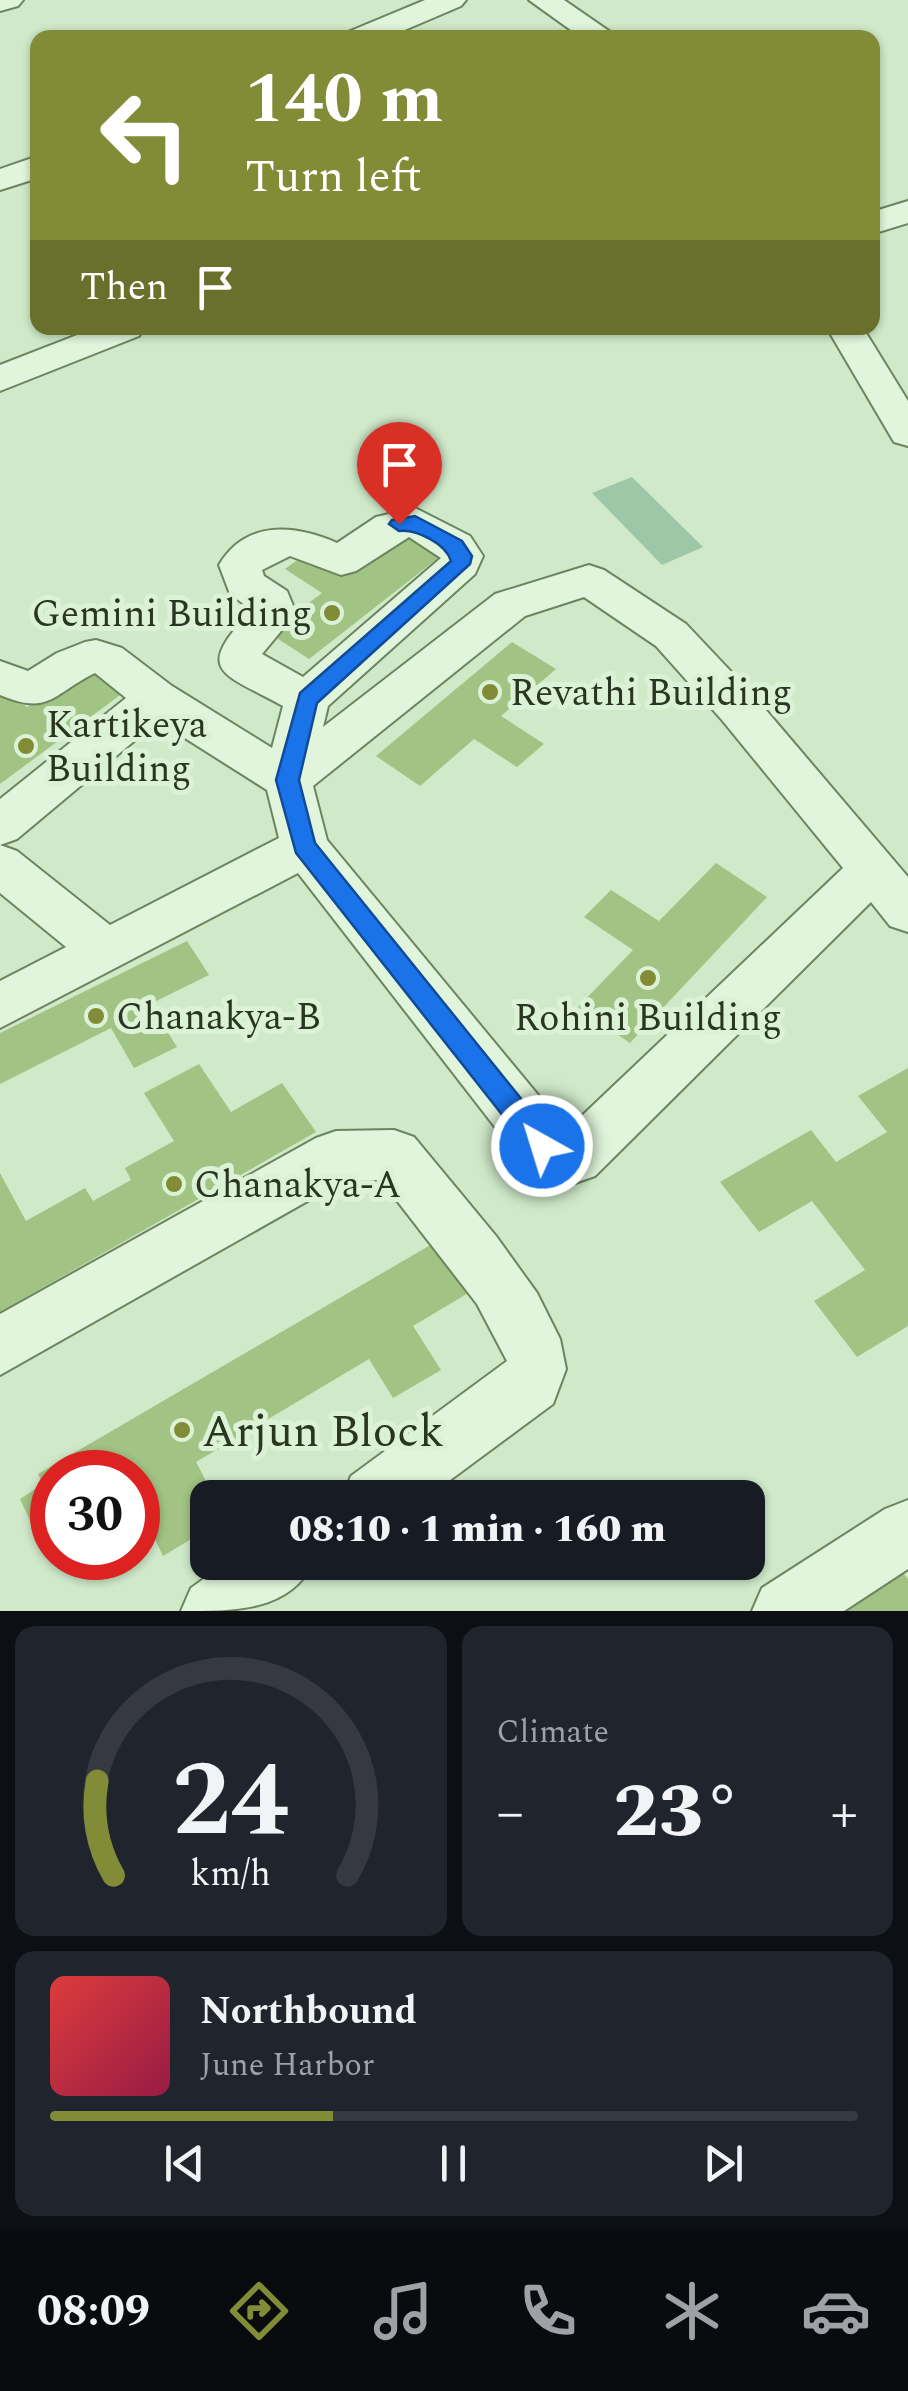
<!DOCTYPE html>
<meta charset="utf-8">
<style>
:root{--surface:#171b24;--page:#20242c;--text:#f1f3f6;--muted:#9ea1a6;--line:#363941;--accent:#828c36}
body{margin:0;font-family:Spectral,serif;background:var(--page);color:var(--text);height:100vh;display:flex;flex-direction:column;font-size:38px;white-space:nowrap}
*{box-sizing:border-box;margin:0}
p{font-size:32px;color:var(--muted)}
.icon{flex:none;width:55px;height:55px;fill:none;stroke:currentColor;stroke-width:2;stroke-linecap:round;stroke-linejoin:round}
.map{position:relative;height:1611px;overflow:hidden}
.sheet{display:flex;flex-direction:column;gap:15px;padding:15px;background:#0d0f14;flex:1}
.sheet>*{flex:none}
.guide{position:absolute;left:30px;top:30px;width:850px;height:305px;border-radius:20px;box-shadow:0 2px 8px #0004;background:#828c36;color:#fff;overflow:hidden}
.speed{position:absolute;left:30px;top:1450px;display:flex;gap:20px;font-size:50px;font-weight:700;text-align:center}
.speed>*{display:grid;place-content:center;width:130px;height:130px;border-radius:50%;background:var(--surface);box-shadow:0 2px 8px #0004;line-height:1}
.speed .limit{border:15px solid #d22;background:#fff;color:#111}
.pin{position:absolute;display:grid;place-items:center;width:85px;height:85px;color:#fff;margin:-102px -42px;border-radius:50% 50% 50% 0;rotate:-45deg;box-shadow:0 0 10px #0007}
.pin .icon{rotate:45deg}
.me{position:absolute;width:110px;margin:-55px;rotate:321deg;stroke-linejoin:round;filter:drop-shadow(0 0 8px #0008)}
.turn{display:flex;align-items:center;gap:35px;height:210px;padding:0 50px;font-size:45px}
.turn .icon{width:130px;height:130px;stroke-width:2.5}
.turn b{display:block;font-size:70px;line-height:85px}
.then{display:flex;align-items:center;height:95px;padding:0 50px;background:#0003;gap:20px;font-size:38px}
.big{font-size:75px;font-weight:800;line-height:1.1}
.sheet .tile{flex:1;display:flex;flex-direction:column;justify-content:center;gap:15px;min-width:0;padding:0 35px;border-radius:20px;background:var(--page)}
.sheet .dial{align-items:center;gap:0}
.dial svg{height:260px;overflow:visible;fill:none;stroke:var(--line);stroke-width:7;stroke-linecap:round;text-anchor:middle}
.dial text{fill:var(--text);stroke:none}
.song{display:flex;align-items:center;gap:30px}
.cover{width:120px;height:120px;border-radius:15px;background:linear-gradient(135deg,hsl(0 70% 55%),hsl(340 70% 35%))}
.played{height:10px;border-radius:5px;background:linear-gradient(90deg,var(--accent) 35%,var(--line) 35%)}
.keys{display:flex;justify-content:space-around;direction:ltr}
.heat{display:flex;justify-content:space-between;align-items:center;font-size:55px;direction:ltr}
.sheet .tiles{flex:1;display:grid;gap:15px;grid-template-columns:1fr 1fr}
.tile:last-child{grid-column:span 2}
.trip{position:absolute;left:190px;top:1480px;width:575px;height:100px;border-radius:20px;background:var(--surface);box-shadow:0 2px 8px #0004;font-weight:800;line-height:100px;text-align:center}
.dock{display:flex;height:160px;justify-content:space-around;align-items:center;background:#090b0e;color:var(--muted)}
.dock .icon{width:70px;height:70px}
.dock .selected{color:var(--accent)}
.dock b{font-size:45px;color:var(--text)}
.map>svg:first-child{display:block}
.green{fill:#9dc7a7}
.building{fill:#a1c383}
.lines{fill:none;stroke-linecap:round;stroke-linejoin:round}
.street-casing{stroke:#6c845f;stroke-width:4}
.street{fill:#e0f5db;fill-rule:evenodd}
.route{fill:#1a73e8;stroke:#114b97;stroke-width:2.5}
.poi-dot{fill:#828c36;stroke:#dcf2d7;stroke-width:4}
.labels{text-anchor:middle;stroke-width:10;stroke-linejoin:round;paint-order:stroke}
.poi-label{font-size:38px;fill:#293621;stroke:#dcf2d7;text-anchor:start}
.near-poi-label{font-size:45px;fill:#293621;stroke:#dcf2d7;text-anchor:start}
</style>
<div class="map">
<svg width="908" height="1611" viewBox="0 0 908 1611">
<rect width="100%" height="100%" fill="#cfe9c9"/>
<polygon class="green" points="632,477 703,547 662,565 592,493"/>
<g class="building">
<polygon points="402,531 442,555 309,659 269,633 322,593 285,569 311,550"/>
<polygon points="512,642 556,669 501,716 544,744 517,767 474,739 420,786 376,756"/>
<polygon points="93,660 131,687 0,784 0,687 27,707"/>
<polygon points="716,863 767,897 630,1043 578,1007 633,950 584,917 611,890 659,921"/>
<polygon points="187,941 209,975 150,1004 177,1047 134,1068 111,1028 0,1084 0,1033"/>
<polygon points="199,1064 231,1112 282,1083 316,1132 0,1312 0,1173 26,1221 85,1188 93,1201 131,1180 125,1168 174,1141 144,1093"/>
<polygon points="908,1068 908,1326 857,1357 814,1301 865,1270 812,1201 759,1232 720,1182 811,1130 836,1162 887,1132 858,1096"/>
<polygon points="439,1240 475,1289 413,1326 441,1370 393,1398 369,1359 196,1462 215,1498 208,1498 208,1529 163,1556 138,1504 138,1472 52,1472 52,1532 39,1540 20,1499 43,1484 38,1474"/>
<polygon points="899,1568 908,1579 908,1611 844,1611"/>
</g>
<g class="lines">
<defs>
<g id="street">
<polygon points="0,0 23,0 18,6 0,11"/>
<polygon points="425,0 466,0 461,6 386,38 344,38 348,32"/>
<polygon points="529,0 564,0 619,38 582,38"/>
<polygon points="38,156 38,178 0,190 0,169"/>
<polygon points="908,201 908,223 872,234 872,212"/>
<polygon points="95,328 144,328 139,336 0,391 0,365"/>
<polygon points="827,328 863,328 908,401 908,446 894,442"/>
<path d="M415,508L470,536L483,556L475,574L328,706L323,727L495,594L589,565L604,570L686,624L754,696L908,877V932L890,926L871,902L595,1176L575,1183L523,1163L298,873L0,1028V981L66,947L0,893V845L17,851L110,925L279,838L267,790L158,721L17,839L0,845V799L126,698L95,673C52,694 50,716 0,695V661L28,671L57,653L85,642L96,640L122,648L172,686L272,748L283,706C221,672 193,672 252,610L230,594L219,565C246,519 296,525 337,543L376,517ZM409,537L441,558L303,677L262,654L296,613L287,591L264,576L262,570L290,556L341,575L356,571ZM584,597L656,646L722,720L843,868L567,1130L327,840L313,786L525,616Z"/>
<polygon points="394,1130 414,1137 496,1236 537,1293 560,1339 566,1369 553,1404 426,1498 342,1498 351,1476 507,1361 477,1304 381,1180 343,1181 0,1375 0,1314 316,1138 336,1131"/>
<polygon points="908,1500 908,1569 844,1611 752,1611 762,1588 885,1509"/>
<path d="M227,1562H314C289,1611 237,1611 181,1611L191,1588Z"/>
</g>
</defs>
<use href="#street" class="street-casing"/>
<use href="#street" class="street"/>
</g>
<path class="route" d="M415,516L462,541L472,556L470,564L317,703L299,780L315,843L552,1137L556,1146L552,1154L542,1157L533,1154L296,853L276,780L300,693L451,561C446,544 417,529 399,531L389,524L392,520Z"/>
<g class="poi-dot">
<circle cx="332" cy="613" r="10"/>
<circle cx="490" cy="692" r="10"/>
<circle cx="26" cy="746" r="10"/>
<circle cx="648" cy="978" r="10"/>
<circle cx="96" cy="1016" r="10"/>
<circle cx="174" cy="1184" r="10"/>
<circle cx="182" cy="1430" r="10"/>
</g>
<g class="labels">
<g class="poi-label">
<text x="312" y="626" text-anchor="end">Gemini Building</text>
<text x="510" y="705">Revathi Building</text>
<text x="46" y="737">Kartikeya<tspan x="46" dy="44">Building</tspan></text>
<text x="116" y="1029">Chanakya-B</text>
<text x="648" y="1030" text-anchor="middle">Rohini Building</text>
<text x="194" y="1197">Chanakya-A</text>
</g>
<g class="near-poi-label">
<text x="202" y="1446">Arjun Block</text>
</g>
</g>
</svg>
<div class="speed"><div class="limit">30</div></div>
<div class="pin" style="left:399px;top:524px;background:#d93025"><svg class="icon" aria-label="arrive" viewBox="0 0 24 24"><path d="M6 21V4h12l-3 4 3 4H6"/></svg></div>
<svg class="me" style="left:542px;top:1146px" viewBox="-20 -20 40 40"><circle r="17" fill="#1a73e8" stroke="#fff" stroke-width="3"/><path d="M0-11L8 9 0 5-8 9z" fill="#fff"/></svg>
<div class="trip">08:10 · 1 min · 160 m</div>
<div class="guide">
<div class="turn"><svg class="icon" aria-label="left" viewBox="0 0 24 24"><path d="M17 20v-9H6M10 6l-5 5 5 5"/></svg><div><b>140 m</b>Turn left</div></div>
<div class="then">Then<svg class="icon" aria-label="arrive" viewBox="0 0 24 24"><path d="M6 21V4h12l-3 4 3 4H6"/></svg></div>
</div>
</div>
<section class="sheet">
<div class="tiles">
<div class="tile dial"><svg viewBox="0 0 100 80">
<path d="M14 69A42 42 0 1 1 86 69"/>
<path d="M14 69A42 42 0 0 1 9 40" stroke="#828c36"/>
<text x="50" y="56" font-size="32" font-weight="700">24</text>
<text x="50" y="72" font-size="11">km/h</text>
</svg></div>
<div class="tile"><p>Climate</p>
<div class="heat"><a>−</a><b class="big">23°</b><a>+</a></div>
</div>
<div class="tile">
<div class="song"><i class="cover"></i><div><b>Northbound</b><p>June Harbor</p></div></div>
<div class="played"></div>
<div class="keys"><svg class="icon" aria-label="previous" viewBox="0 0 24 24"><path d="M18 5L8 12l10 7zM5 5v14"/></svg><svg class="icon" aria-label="pause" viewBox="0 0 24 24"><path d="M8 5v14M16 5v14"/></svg><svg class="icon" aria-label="next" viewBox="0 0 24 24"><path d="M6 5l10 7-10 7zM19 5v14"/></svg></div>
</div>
</div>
</section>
<nav class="dock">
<b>08:09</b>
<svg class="icon selected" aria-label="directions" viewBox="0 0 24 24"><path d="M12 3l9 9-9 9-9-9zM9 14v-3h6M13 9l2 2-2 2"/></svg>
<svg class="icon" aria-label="music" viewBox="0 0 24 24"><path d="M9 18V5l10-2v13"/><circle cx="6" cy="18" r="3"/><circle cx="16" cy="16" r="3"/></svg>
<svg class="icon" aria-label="phone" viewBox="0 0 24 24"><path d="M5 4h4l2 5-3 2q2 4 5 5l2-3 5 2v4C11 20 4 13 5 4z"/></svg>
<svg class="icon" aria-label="climate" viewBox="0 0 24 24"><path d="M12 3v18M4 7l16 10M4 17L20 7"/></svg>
<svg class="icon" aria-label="car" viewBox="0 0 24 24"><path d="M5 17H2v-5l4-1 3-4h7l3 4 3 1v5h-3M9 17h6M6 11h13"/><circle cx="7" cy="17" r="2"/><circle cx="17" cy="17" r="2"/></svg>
</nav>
